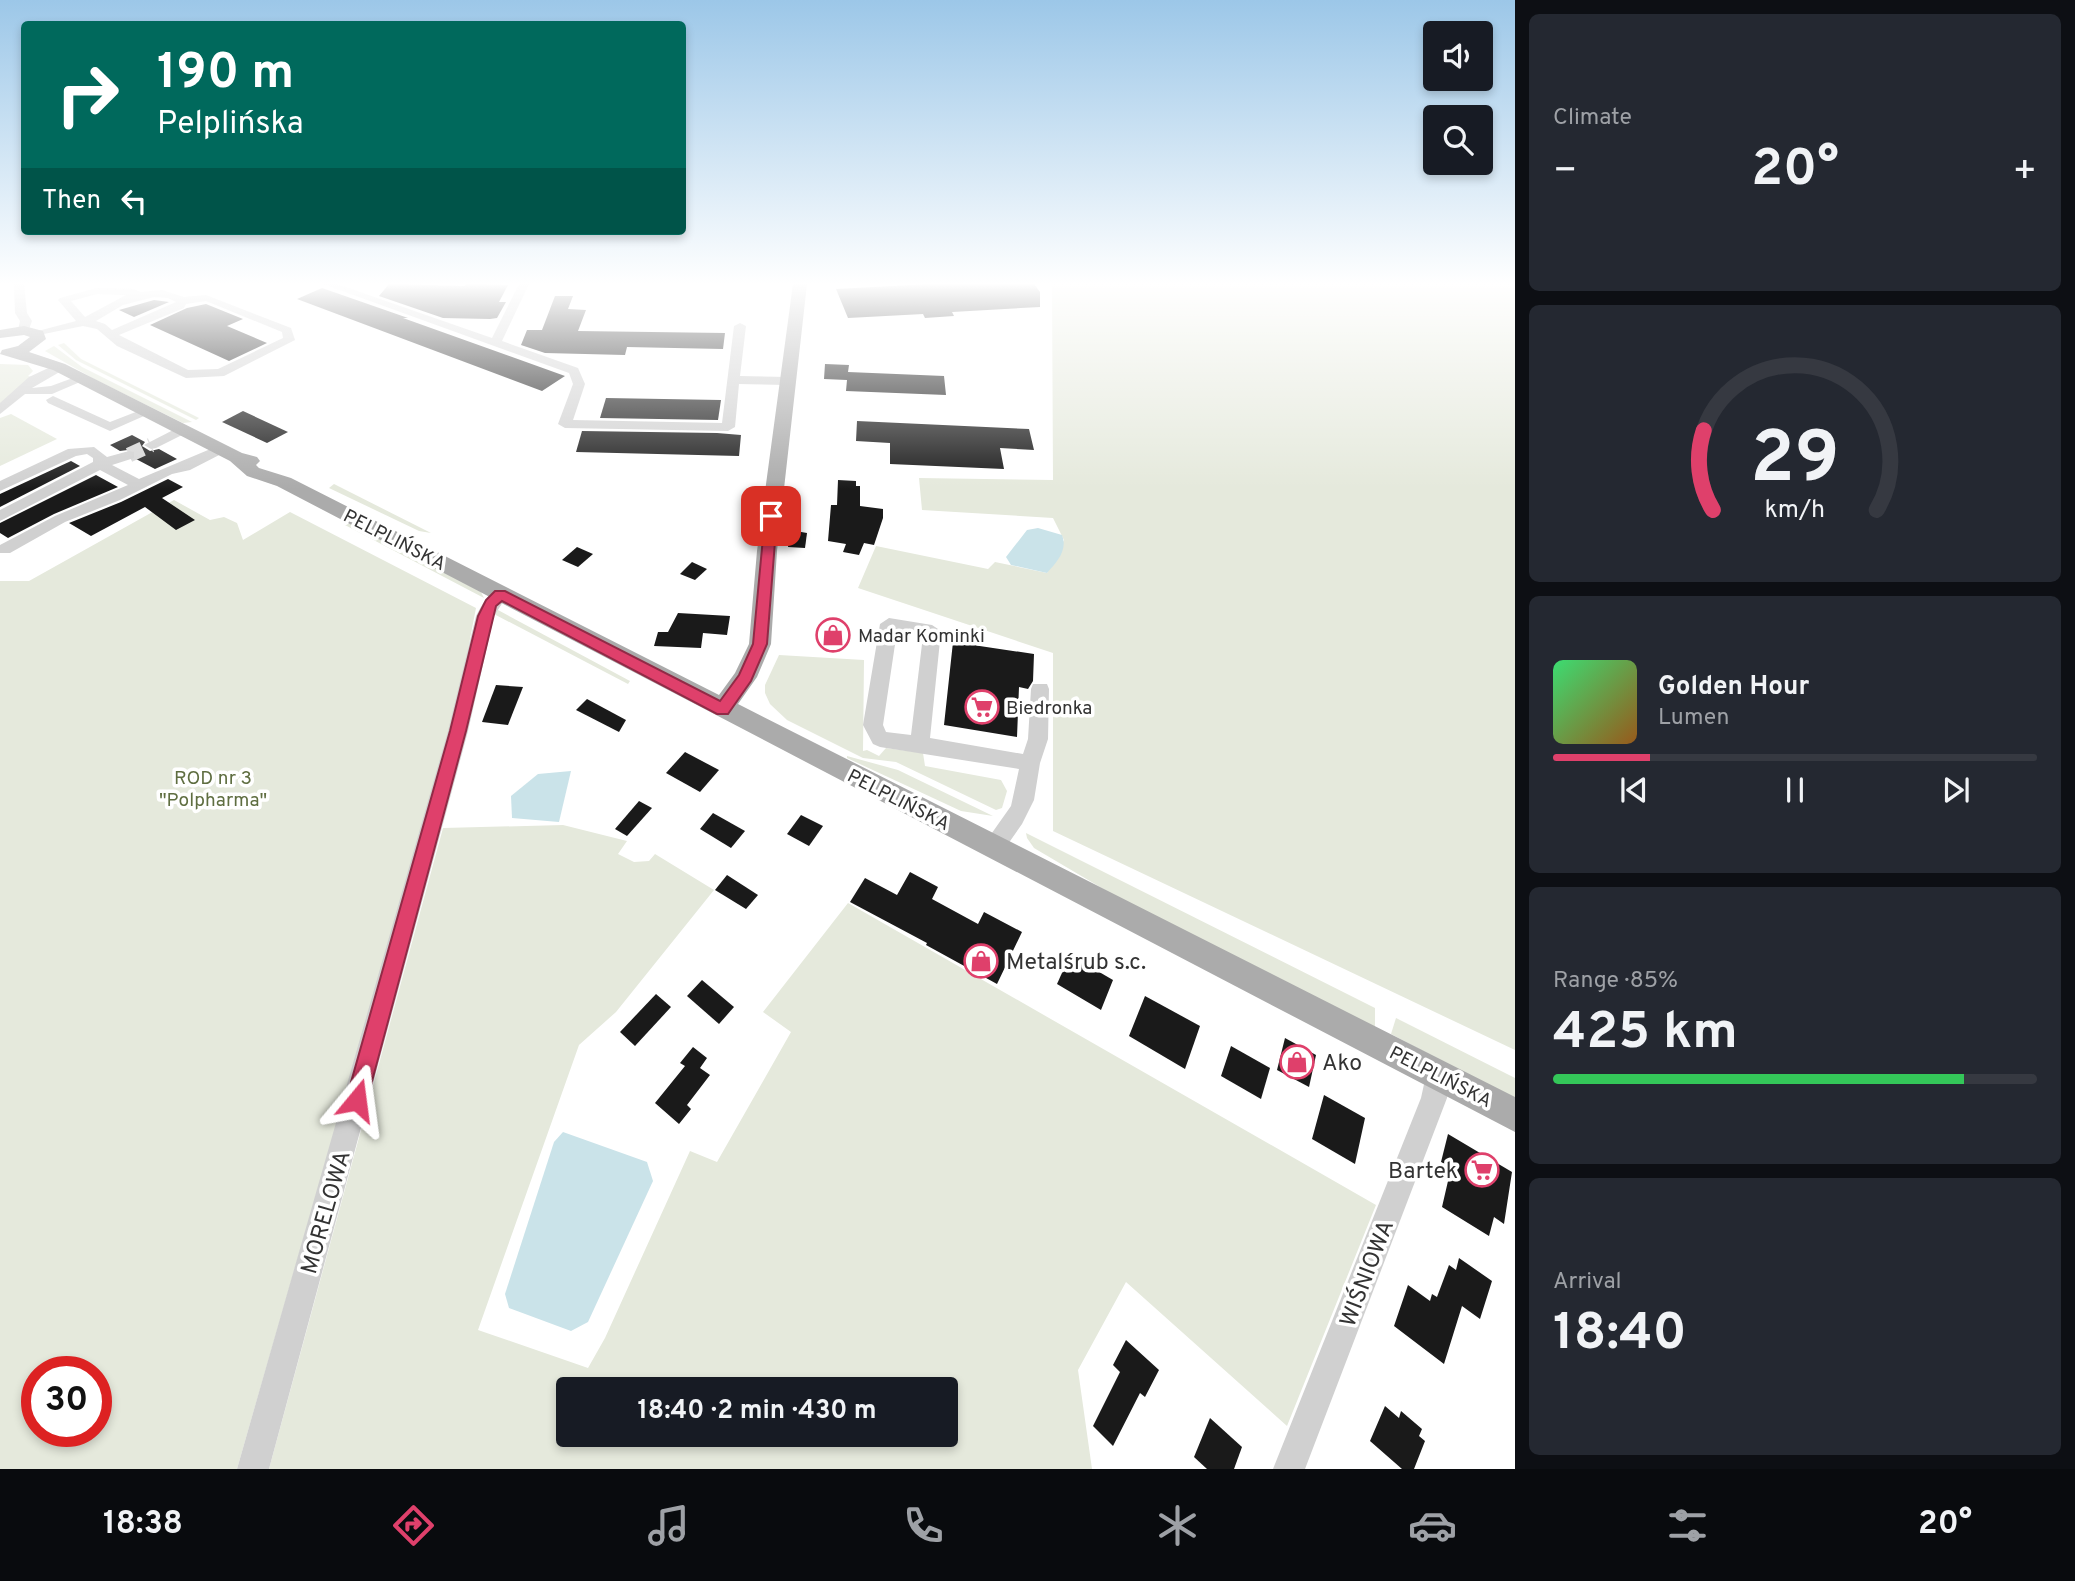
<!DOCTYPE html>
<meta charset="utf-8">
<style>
:root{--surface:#171b24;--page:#242831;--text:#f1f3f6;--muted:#9ea1a6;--line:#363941;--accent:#df406b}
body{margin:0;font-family:Overpass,sans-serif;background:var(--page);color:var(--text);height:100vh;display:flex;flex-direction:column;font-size:26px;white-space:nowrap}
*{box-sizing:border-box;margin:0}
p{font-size:23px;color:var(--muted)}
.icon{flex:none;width:38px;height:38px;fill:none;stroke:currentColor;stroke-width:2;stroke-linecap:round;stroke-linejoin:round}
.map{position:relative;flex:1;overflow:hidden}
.details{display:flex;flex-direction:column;gap:14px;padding:14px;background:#0d0f14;width:560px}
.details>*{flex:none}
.hud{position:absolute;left:21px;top:21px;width:665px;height:214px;border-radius:7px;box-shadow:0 4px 10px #0003;background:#00695c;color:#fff;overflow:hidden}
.tools{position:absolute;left:1423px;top:21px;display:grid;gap:14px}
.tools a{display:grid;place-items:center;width:70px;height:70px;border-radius:7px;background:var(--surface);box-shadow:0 4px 10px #0003;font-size:35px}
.speed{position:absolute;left:21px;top:1356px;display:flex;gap:14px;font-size:35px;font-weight:700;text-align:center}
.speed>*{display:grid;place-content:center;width:91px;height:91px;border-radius:50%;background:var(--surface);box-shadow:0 4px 10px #0003;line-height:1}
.speed .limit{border:10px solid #d22;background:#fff;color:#111}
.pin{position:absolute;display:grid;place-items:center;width:60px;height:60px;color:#fff;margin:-30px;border-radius:14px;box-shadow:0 4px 10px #0006}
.me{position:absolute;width:77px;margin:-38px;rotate:16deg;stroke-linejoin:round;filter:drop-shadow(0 0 5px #0008)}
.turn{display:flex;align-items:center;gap:24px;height:147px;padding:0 21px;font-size:32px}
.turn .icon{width:91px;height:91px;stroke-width:2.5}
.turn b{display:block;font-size:49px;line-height:60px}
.then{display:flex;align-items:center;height:66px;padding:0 21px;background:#0003;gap:14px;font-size:26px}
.big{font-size:52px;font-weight:700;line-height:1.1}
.details .card{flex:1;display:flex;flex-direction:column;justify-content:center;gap:10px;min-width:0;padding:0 24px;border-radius:10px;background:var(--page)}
.details .dial{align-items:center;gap:0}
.dial svg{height:182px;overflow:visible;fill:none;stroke:var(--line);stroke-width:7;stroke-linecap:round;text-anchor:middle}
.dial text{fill:var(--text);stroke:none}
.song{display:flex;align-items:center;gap:21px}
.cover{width:84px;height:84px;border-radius:10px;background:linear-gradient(135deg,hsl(140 70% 55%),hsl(30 70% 35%))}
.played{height:7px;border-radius:4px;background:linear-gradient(90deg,var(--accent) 20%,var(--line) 20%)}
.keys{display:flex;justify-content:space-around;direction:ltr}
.heat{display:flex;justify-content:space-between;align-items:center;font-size:38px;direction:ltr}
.charge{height:10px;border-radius:5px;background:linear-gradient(90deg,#34c759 85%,var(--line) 0)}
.trip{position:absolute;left:556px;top:1377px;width:402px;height:70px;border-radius:7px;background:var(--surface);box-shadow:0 4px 10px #0003;font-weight:700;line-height:70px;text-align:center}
.dock{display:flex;height:112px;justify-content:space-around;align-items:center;background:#090b0e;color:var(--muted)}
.dock .icon{width:49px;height:49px}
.dock .selected{color:var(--accent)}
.dock b{font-size:32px;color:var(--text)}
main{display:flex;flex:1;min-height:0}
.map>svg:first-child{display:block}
.green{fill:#e5e9dc;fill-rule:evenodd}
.water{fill:#cae3e9}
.building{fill:#1a1a1a}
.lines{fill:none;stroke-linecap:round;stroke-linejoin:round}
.minor-tunnel{stroke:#d6d6d6;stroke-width:15;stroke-dasharray:15 8;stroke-linecap:butt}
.minor{fill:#d0d0d0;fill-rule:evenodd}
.major{fill:#ababab;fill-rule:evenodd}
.route{fill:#df406b;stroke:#912a46;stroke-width:2}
.labels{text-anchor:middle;stroke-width:7;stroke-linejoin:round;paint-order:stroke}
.street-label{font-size:19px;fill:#333;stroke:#fff}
.poi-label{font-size:19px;fill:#333;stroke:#fff;text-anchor:start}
.park-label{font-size:19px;fill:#5f6e41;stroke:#fff}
.near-poi-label{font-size:23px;fill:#333;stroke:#fff;text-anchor:start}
.near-street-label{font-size:23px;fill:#333;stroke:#fff}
</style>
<main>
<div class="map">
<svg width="1515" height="1469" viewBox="0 0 1515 1469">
<rect width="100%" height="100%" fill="#fff"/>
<g class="green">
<polygon points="1052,284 1515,284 1515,1050 1053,831 1053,653 858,588 876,546 988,569 995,562 1047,573 1064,540 1053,518 922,510 919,478 1053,480"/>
<polygon points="64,343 81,359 199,418 196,420 76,360 58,345"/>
<polygon points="54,346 82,367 192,422 183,423 96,380 45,351"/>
<polygon points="0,364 28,365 33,371 28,376 32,377 0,406"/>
<polygon points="11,414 57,439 0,466 0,418"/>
<polygon points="334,484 431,533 419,531 329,488"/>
<path d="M174,500L210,520L224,517L237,523L243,540L290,512L476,608L457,706L237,1469H0V581H29ZM37,1372H96V1432H37Z"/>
<polygon points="351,523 481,592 484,598 345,525"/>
<polygon points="498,610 630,681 628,684 492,613"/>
<polygon points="779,655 864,660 863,751 867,750 879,756 886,748 923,753 925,766 1001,780 1007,791 1002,808 996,810 896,762 863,758 787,720 770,704 765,693 765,685"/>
<polygon points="847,756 898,770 993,816 961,811 847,758"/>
<path d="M563,825L627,841L618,854L634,862L649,861L655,854L714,890L616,1012L579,1045L478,1330L588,1368L605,1338L690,1151L717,1162L791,1032L763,1012L848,903L1376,1205L1287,1426L1126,1282L1078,1370L1092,1469H269L443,828ZM569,1390H947V1435H569Z"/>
<polygon points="1026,833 1375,1008 1375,1027 1144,913 1034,848 1027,838"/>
<polygon points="1396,1018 1515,1078 1515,1100 1391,1034"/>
</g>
<g class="water">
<path d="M1038,528L1062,535C1068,550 1057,562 1047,573L1011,565L1006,557L1027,530Z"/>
<polygon points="571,771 559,822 512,818 511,796 538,774"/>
<polygon points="563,1132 647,1162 653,1181 588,1322 571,1331 509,1308 505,1294 554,1142"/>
</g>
<g class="building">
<polygon points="389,284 465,286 466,284 508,285 499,302 506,302 497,318 490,319 443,318 379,296"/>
<polygon points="931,284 1034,284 1040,292 1040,307 952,312 954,316 925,318 923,314 848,318 836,289"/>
<polygon points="322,288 408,318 403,318 565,376 542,391 297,299"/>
<polygon points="555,296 573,296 568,309 586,310 578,331 725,333 723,349 627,347 625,355 545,353 521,345 527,330 542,330"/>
<polygon points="154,300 169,302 134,317 119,310"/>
<polygon points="206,304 243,319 227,326 267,343 229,361 150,325 187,308"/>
<polygon points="825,364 849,365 848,372 944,376 946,395 846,391 847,380 824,379"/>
<polygon points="606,398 721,400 718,420 600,418"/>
<polygon points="243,411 288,432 267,443 222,422"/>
<polygon points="857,421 1029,429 1034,450 1000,448 1004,469 890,464 890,443 856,441"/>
<polygon points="582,431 717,433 741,435 739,456 576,452"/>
<polygon points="132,435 145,442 142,446 150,451 159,449 177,459 155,469 136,459 135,449 120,451 110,445"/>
<polygon points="71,461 80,466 0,507 0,494"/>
<polygon points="96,475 118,487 54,514 8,538 0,533 0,523"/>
<polygon points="168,479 183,487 162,498 195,520 176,530 145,507 91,536 69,523 121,502"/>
<polygon points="838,480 856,481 856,486 860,486 860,506 883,509 883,518 874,545 864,543 859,555 843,552 846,544 828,541 831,505 837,505"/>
<polygon points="790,530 807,533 805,548 788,547"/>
<polygon points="577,547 593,554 578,567 562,560"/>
<polygon points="692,562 707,569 695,580 680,574"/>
<polygon points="678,613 730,616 727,635 703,633 701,648 654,646 658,632 668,632"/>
<polygon points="953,642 1034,654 1033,681 1028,689 1019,687 1017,737 944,725"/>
<polygon points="496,685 523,687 508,725 482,722"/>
<polygon points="587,699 626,720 619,732 576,710"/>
<polygon points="685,752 719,770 700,792 666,773"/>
<polygon points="639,801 652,808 627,836 615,829"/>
<polygon points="713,813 745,831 731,848 700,829"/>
<polygon points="801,815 823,826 809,846 787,834"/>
<polygon points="910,872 938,887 932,899 978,924 984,912 1022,932 997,984 926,945 927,943 850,902 865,878 897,895"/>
<polygon points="727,875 758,895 746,909 715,890"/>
<polygon points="1070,955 1113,980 1101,1010 1057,984"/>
<polygon points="702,980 734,1007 719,1024 687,996"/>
<polygon points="656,994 671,1007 635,1046 620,1032"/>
<polygon points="1145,996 1200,1026 1185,1069 1129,1036"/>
<polygon points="1285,1038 1316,1055 1309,1087 1277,1070"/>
<polygon points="1231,1046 1270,1068 1261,1099 1221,1076"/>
<polygon points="693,1047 707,1058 700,1068 710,1075 687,1105 691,1109 679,1124 655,1103 685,1066 680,1063"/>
<polygon points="1324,1095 1365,1118 1355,1164 1312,1139"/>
<polygon points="1448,1134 1512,1172 1504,1224 1494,1217 1489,1236 1442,1207 1451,1168 1441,1162"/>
<polygon points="1459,1258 1492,1281 1480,1319 1462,1306 1444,1364 1394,1326 1408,1285 1430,1301 1432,1294 1437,1297 1449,1265 1456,1270"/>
<polygon points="1126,1340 1159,1370 1145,1397 1140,1393 1113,1446 1093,1426 1120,1372 1113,1365"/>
<polygon points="1385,1406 1399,1418 1401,1411 1422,1429 1419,1436 1425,1441 1414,1469 1402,1469 1370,1441"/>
<polygon points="1210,1418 1242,1447 1234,1469 1207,1469 1194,1457"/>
</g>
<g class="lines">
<polyline class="minor-tunnel" points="129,455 151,445"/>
<g class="minor">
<polygon points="14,284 24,284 27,313 32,321 28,332 18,330 20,321 15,313"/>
<polygon points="323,284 337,284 492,338 519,284 529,284 502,341 578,368 585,384 573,420 722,423 734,326 740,323 746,326 740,376 787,377 793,381 787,385 739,384 735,427 728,431 565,428 558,424 573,384 569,373"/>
<path d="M97,288L133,289L141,292L162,290L184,297L206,295L291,328L295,340L224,376L186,378L117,346L97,329L83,326L34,336V332L76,321L58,300L60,298ZM97,294L126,295L85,317L71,301ZM154,297L168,298L176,302L112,330L105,324L96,321L123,305ZM206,301L282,332L283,338L218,369L188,370L119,335L184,308L186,304Z"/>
<polygon points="59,363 63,364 63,370 32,388 51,386 81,375 87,379 52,394 25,394 0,414 0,403 29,377"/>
<polygon points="53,396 110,422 146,408 153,412 110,431 48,403 46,400"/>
<polygon points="181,426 186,427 186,433 156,448 151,449 144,445"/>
<polygon points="220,445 227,449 225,452 190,470 172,474 120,500 65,522 10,553 0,553 0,545 55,516 128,485 100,470 0,521 0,510 93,462 93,458 87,454 76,456 0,491 0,481 68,449 94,447 107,457 129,451 134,452 134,458 112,465 139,479"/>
<path d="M500,588L508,594L494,616L468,731L269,1469H237L448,731L476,616C482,605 488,592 500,588Z"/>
<path d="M889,618L932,625L941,631L930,738L1023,754L1028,739L1031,689L1033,684H1047L1049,689L1048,739L1040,763L1034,800L1022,824L1001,854L993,856L985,854L982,847L1011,806L1019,769L880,747L873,744L863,725L880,624ZM897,631L923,636L911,735L886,732L883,725Z"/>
<polygon points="1437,1062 1446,1066 1450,1075 1447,1098 1305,1469 1273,1469 1421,1098 1428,1066"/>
</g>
<polygon class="major" points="793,284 807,284 777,551 771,644 757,677 738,704 1515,1097 1515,1132 277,486 247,476 230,461 53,370 0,354 2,350 18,346 30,337 24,335 0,338 0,330 24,326 43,331 46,339 29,352 65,364 242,453 257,457 260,461 256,465 259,468 291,478 719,695 735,673 749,644 757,551"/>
</g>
<linearGradient id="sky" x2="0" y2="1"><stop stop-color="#9cc7e8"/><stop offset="0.58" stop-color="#fff"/><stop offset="1" stop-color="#fff" stop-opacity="0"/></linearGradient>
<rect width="1515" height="489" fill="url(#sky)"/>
<polygon class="route" points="771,512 777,516 767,644 751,681 728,714 717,714 502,601 496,606 466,731 367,1100 364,1107 357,1110 349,1107 346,1100 450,731 478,616 486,600 495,591 505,591 720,701 739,675 753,644 765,516"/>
<defs>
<symbol id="shop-ring" viewBox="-11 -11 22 22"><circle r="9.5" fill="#fff" stroke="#df406b" stroke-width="1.5"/><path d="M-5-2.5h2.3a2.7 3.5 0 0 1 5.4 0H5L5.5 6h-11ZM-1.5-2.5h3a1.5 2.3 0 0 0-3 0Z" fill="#df406b"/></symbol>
<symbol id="supermarket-ring" viewBox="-11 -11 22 22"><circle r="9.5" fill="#fff" stroke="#df406b" stroke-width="1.5"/><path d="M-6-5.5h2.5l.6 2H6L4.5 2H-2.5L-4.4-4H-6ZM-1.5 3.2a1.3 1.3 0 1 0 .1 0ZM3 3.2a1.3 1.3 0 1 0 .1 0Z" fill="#df406b"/></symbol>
</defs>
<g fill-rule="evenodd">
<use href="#shop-ring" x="814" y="616" width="38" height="38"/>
<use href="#supermarket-ring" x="963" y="688" width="38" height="38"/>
<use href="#shop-ring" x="962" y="942" width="38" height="38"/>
<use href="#shop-ring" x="1278" y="1043" width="38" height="38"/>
<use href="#supermarket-ring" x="1463" y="1151" width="38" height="38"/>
</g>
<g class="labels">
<g class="street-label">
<text transform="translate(395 539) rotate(27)" y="7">PELPLIŃSKA</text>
<text transform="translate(899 799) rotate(27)" y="7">PELPLIŃSKA</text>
<text transform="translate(1441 1076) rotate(27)" y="7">PELPLIŃSKA</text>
</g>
<g class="poi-label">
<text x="858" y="642">Madar Kominki</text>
<text x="1006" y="714">Biedronka</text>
</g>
<g class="park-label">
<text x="213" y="784">ROD nr 3<tspan x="213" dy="22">"Polpharma"</tspan></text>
</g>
<g class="near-poi-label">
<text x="1006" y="969">Metalśrub s.c.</text>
<text x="1322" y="1070">Ako</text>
<text x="1458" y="1178" text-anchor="end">Bartek</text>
</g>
<g class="near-street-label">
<text transform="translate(325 1212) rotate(-74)" y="8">MORELOWA</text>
<text transform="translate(1366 1273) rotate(-69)" y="8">WIŚNIOWA</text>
</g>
</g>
</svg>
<div class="tools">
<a><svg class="icon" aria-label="sound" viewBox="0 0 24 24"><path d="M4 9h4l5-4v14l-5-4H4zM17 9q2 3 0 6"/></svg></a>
<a><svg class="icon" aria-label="search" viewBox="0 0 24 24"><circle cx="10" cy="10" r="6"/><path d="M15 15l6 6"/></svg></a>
</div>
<div class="speed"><div class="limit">30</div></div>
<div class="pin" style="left:771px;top:516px;background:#d93025"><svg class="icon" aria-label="arrive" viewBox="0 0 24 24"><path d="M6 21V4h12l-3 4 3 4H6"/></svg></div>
<svg class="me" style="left:357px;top:1100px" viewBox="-20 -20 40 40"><path d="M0-17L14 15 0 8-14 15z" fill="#df406b" stroke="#fff" stroke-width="4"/></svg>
<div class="trip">18:40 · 2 min · 430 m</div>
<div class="hud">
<div class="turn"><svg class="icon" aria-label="right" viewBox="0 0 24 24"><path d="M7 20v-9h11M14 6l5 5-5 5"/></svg><div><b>190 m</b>Pelplińska</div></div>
<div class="then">Then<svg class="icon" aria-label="left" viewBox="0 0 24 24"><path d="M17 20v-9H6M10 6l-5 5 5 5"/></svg></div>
</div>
</div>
<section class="details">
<div class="card"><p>Climate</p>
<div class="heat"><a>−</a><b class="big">20°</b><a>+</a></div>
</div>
<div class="card dial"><svg viewBox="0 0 100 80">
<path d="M14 69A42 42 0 1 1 86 69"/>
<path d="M14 69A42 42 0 0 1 10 34" stroke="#df406b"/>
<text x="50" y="56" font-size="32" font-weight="700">29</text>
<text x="50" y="72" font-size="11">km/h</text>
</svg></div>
<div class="card">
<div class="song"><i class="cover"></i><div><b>Golden Hour</b><p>Lumen</p></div></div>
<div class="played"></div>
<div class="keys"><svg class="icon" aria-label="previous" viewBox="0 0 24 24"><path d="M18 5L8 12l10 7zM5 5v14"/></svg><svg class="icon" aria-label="pause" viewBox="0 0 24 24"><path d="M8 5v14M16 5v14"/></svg><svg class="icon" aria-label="next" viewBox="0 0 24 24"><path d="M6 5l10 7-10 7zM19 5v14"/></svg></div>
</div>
<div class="card"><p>Range · 85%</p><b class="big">425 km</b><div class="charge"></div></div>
<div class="card"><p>Arrival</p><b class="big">18:40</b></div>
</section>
</main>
<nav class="dock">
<b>18:38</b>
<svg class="icon selected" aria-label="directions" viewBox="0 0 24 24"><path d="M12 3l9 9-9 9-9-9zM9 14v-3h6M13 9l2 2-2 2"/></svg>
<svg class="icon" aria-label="music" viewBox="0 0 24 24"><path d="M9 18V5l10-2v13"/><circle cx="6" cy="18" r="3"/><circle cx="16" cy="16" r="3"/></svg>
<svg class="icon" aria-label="phone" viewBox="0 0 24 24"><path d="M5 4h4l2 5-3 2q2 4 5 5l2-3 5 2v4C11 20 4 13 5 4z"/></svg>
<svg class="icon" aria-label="climate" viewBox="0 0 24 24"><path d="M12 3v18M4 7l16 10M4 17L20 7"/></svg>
<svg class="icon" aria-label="car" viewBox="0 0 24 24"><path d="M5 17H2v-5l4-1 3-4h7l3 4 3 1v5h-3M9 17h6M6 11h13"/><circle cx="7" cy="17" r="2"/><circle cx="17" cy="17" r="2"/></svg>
<svg class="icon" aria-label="filters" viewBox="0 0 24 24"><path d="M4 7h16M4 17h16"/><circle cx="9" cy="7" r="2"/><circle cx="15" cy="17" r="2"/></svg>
<b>20°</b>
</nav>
